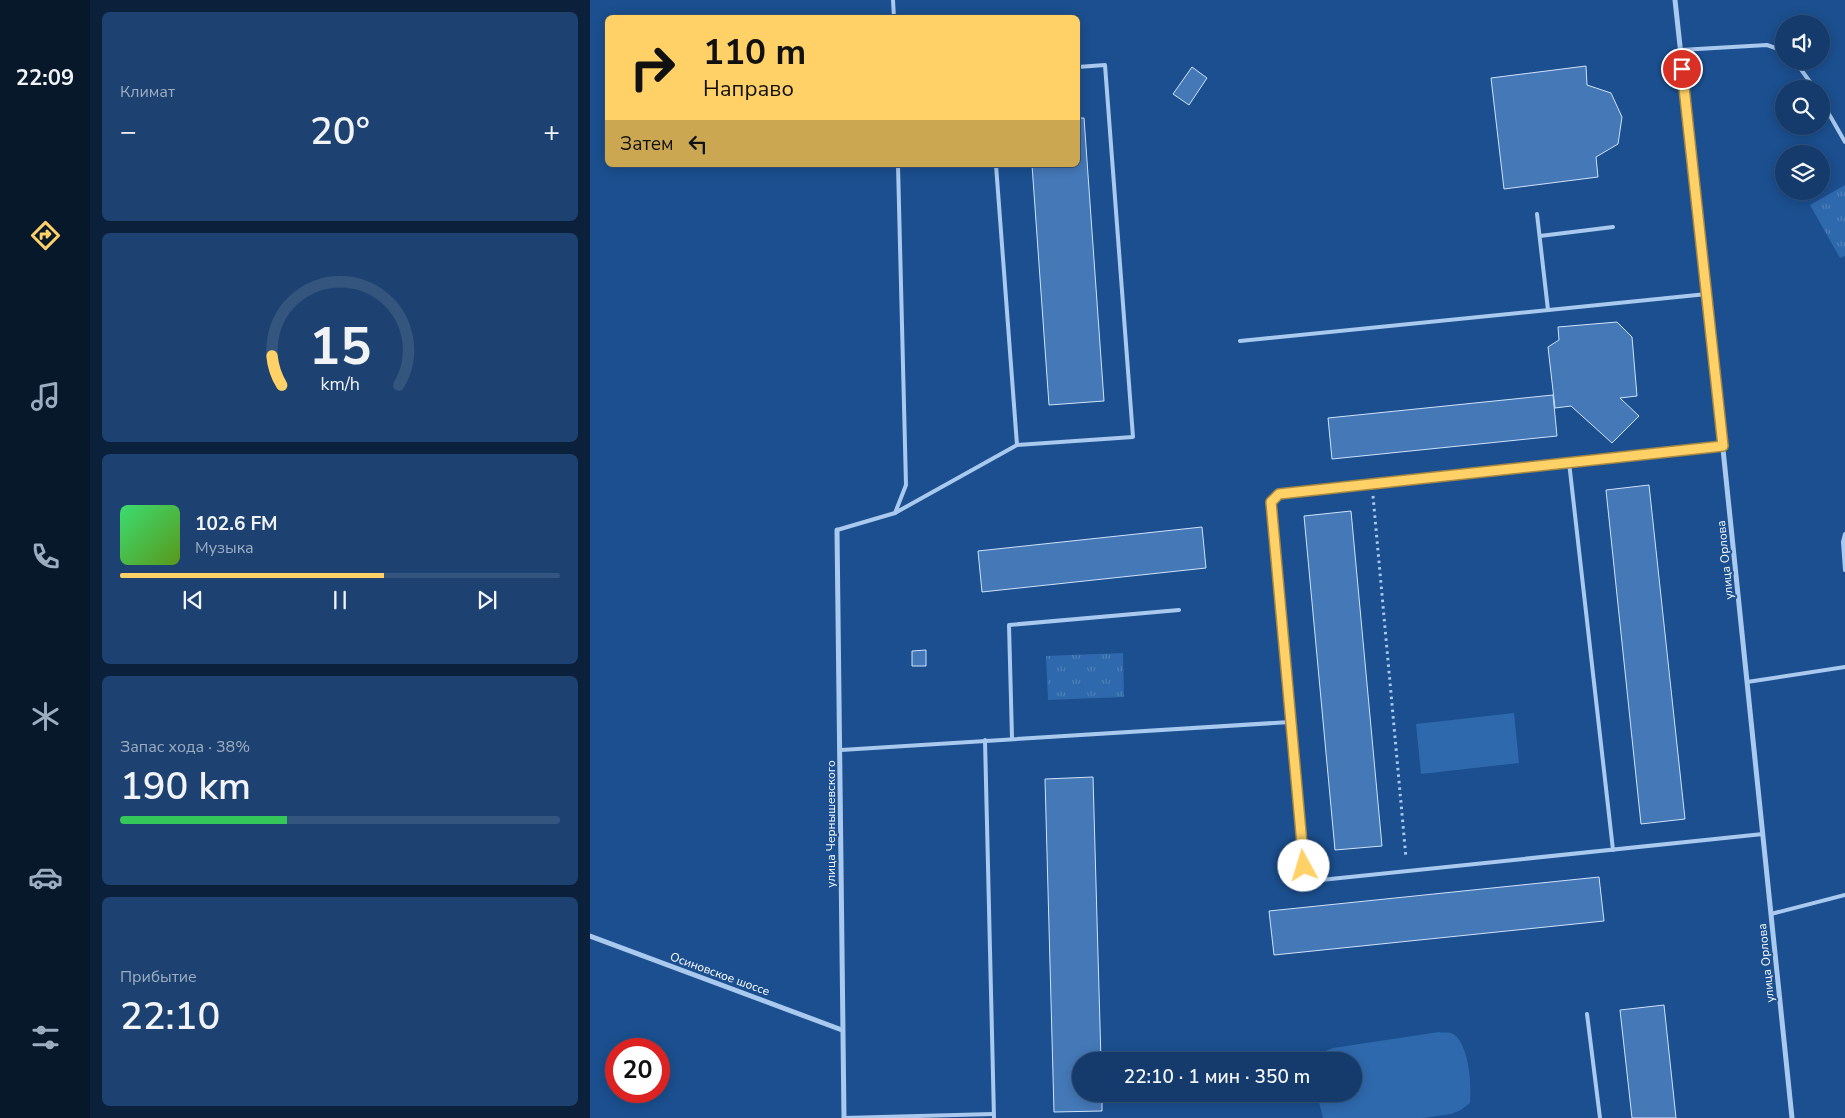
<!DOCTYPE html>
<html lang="ru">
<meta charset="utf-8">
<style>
:root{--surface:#143b6b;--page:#1d4271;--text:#f1f3f6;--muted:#9dadc1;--line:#33557e;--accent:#ffd166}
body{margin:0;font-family:"Nunito Sans",sans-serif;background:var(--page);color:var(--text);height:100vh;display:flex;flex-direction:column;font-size:19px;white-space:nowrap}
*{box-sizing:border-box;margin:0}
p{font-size:16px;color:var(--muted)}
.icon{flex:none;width:28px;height:28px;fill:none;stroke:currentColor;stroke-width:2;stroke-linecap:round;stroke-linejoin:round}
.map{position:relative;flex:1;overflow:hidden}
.details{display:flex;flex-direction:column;gap:12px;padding:12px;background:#0b203b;width:500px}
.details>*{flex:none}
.hud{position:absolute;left:15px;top:15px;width:475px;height:152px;border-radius:8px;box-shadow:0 2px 12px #0003,0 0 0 1px var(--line);background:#ffd166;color:#111;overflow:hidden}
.buttons{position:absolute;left:1185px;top:15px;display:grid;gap:10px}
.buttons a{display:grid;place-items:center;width:55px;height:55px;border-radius:50%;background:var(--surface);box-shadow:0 2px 12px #0003,0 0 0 1px var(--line);font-size:25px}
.speed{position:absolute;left:15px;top:1038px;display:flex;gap:10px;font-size:25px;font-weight:700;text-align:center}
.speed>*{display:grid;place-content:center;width:65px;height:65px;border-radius:50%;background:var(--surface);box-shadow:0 2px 12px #0003,0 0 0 1px var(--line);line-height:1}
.speed .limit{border:8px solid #d22;background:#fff;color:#111}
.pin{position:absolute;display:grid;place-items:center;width:42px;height:42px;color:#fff;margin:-21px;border:2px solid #fff;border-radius:50%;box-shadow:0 1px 5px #0007}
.me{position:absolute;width:55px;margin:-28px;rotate:354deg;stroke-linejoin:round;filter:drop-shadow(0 0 4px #0008)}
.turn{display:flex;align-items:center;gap:18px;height:105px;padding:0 15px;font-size:22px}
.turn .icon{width:65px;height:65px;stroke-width:2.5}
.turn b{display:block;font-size:35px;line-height:42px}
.then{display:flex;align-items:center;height:48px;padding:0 15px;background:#0003;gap:10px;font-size:19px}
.big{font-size:38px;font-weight:600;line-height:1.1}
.details .widget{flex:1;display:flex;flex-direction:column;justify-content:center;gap:8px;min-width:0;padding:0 18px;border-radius:8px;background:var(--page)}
.details .dial{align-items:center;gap:0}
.dial svg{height:130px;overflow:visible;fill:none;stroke:var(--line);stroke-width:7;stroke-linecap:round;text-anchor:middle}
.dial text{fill:var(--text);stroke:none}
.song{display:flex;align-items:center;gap:15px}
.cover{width:60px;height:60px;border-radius:8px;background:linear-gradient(135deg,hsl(140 70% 55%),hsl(90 70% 35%))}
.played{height:5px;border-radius:2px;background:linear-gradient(90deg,var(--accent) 60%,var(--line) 60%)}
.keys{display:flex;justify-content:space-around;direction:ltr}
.heat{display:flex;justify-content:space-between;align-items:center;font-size:28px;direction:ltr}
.charge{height:8px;border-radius:4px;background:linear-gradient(90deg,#34c759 38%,var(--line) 0)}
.trip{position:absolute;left:482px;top:1052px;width:290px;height:50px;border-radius:25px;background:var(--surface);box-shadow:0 2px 12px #0003,0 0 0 1px var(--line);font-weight:600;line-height:50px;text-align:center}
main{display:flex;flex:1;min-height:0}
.dock{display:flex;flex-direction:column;width:90px;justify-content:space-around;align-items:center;background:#08182b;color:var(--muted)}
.dock .icon{width:35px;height:35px}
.dock .selected{color:var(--accent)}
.dock b{font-size:22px;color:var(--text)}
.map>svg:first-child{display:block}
.park{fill:url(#park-tufts)}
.pitch{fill:#2e69ad}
.building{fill:#4478b7;stroke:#cfe3fa}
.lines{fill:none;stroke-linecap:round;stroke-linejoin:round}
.path{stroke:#a9c9ee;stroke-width:3;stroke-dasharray:2.5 4;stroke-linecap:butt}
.lane{stroke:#a9c9ee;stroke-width:4}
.street{stroke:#a9c9ee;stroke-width:5}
.route-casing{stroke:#a68842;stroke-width:12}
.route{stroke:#ffd166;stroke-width:9}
.labels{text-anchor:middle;stroke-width:4;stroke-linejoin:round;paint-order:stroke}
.street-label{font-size:12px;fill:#fff;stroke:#1b4f8f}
</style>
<main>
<nav class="dock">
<b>22:09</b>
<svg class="icon selected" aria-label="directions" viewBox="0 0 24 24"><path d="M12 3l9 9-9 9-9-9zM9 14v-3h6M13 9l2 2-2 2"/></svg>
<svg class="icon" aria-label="music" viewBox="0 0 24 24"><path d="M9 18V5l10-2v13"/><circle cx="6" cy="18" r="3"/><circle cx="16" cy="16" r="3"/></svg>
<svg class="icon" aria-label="phone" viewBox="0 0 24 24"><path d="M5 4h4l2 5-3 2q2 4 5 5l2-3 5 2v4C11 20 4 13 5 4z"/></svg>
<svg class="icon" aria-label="climate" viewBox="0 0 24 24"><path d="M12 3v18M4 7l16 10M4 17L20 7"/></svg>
<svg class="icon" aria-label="car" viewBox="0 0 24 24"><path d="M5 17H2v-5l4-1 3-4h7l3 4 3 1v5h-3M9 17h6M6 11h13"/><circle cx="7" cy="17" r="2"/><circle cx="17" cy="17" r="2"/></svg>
<svg class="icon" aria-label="filters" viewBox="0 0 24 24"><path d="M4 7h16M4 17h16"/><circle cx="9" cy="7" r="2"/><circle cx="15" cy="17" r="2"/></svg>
</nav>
<section class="details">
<div class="widget"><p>Климат</p>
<div class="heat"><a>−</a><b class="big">20°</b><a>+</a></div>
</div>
<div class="widget dial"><svg viewBox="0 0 100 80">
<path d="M14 69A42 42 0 1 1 86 69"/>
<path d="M14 69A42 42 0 0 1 8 51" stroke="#ffd166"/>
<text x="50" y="56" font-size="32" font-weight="700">15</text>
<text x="50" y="72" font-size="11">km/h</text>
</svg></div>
<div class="widget">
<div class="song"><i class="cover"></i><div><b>102.6 FM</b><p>Музыка</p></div></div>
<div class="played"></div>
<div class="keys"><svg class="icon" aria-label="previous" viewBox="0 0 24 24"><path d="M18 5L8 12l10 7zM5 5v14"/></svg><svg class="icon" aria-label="pause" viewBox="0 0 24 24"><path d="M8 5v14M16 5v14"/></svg><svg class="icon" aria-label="next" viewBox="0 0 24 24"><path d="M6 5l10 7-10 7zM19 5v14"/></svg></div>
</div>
<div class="widget"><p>Запас хода · 38%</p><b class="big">190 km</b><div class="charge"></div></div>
<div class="widget"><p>Прибытие</p><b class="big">22:10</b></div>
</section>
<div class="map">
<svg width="1255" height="1118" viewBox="0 0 1255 1118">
<defs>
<pattern id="park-tufts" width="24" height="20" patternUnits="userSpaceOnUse" patternTransform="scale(1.25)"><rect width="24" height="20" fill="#2e69ad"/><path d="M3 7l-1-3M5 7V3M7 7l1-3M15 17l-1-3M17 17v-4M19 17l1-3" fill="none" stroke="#4d80b9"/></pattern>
</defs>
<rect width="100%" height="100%" fill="#1b4f8f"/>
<g class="park">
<polygon points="1255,185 1255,256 1250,258 1220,205"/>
<polygon points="533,653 534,697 458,700 456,656"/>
</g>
<g class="pitch">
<polygon points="924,713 929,763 831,774 826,724"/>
<path d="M849,1032C852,1033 858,1032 861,1033C879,1040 882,1086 880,1103L871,1110L861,1114L833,1118H733L727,1094H764V1061H725L731,1053L743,1048Z"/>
</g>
<g class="building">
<polygon points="996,66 997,85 1021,93 1032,117 1028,144 1006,157 1008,177 914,189 901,78"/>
<polygon points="602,67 617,78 599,105 583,94"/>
<polygon points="488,118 494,118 514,401 459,405 442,165 488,165"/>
<polygon points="1027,322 1042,337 1047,396 1030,398 1049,416 1022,443 981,406 965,408 958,347 969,340 968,327"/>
<polygon points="963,395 967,436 742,459 738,418"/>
<polygon points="1059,485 1095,819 1051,824 1016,490"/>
<polygon points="761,511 792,846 745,850 714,516"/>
<polygon points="612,527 616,568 392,592 388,551"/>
<polygon points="336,650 336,666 322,666 322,651"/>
<polygon points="503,777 511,1061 491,1061 491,1094 512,1094 512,1111 464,1112 455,779"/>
<polygon points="1009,877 1014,921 684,955 679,911"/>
<polygon points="1074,1005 1086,1118 1042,1118 1030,1010"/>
</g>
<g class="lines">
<polyline class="path" points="783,496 816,858"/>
<g class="lane">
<polyline points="303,0 304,18"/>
<polyline points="1090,50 1177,45 1194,51"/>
<polyline points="1205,61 1225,89"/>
<polyline points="1231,100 1255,142"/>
<polyline points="406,165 427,445"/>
<polyline points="947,214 958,310"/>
<polyline points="950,236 1023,227"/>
<polyline points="650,341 1117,294"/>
<polyline points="1133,446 689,494 681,502 714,866 731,880 1173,834"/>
<polyline points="979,462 1023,850"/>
<polyline points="305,513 427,445 543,437 515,65 488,67"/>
<polyline points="247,530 305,513 316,485 308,165"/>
<polyline points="1255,534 1253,542 1255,570"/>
<polyline points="1157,682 1255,667"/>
<polyline points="422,738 419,625 589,610"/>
<polyline points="395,740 404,1118"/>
<polyline points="251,750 700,722"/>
<polyline points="1181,914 1255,895"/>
<polyline points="997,1014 1010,1118"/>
<polyline points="254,1118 403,1114"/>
</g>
<g class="street">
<polyline points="1085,0 1117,294 1202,1118"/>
<polyline points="247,530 254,1118"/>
<polyline points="0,936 252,1030"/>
</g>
</g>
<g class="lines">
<defs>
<polyline id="route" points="714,866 681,502 689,494 1133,446 1092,69"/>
</defs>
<use href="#route" class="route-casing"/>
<use href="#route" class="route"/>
</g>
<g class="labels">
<g class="street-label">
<text transform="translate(1135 560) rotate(-96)" y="4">улица Орлова</text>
<text transform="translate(241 824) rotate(-90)" y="4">улица Чернышевского</text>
<text transform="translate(1176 963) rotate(-96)" y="4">улица Орлова</text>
<text transform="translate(130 974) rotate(20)" y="4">Осиновское шоссе</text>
</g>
</g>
</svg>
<div class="buttons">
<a><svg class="icon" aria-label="sound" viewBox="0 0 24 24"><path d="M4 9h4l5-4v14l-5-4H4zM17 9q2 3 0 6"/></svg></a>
<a><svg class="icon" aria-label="search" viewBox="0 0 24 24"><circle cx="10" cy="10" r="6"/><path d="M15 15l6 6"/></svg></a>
<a><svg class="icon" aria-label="layers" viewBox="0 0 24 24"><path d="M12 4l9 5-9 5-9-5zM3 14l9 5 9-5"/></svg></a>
</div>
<div class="speed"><div class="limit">20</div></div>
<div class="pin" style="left:1092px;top:69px;background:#d93025"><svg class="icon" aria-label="arrive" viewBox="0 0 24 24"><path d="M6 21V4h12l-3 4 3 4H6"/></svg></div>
<svg class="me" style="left:714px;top:866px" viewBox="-20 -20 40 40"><circle r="19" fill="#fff"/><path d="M0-13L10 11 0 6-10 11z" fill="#ffd166"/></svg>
<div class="trip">22:10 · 1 мин · 350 m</div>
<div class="hud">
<div class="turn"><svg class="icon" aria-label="right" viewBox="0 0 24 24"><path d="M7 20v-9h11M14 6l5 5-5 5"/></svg><div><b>110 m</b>Направо</div></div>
<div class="then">Затем<svg class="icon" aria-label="left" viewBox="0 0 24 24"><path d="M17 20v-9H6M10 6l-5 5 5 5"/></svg></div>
</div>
</div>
</main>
